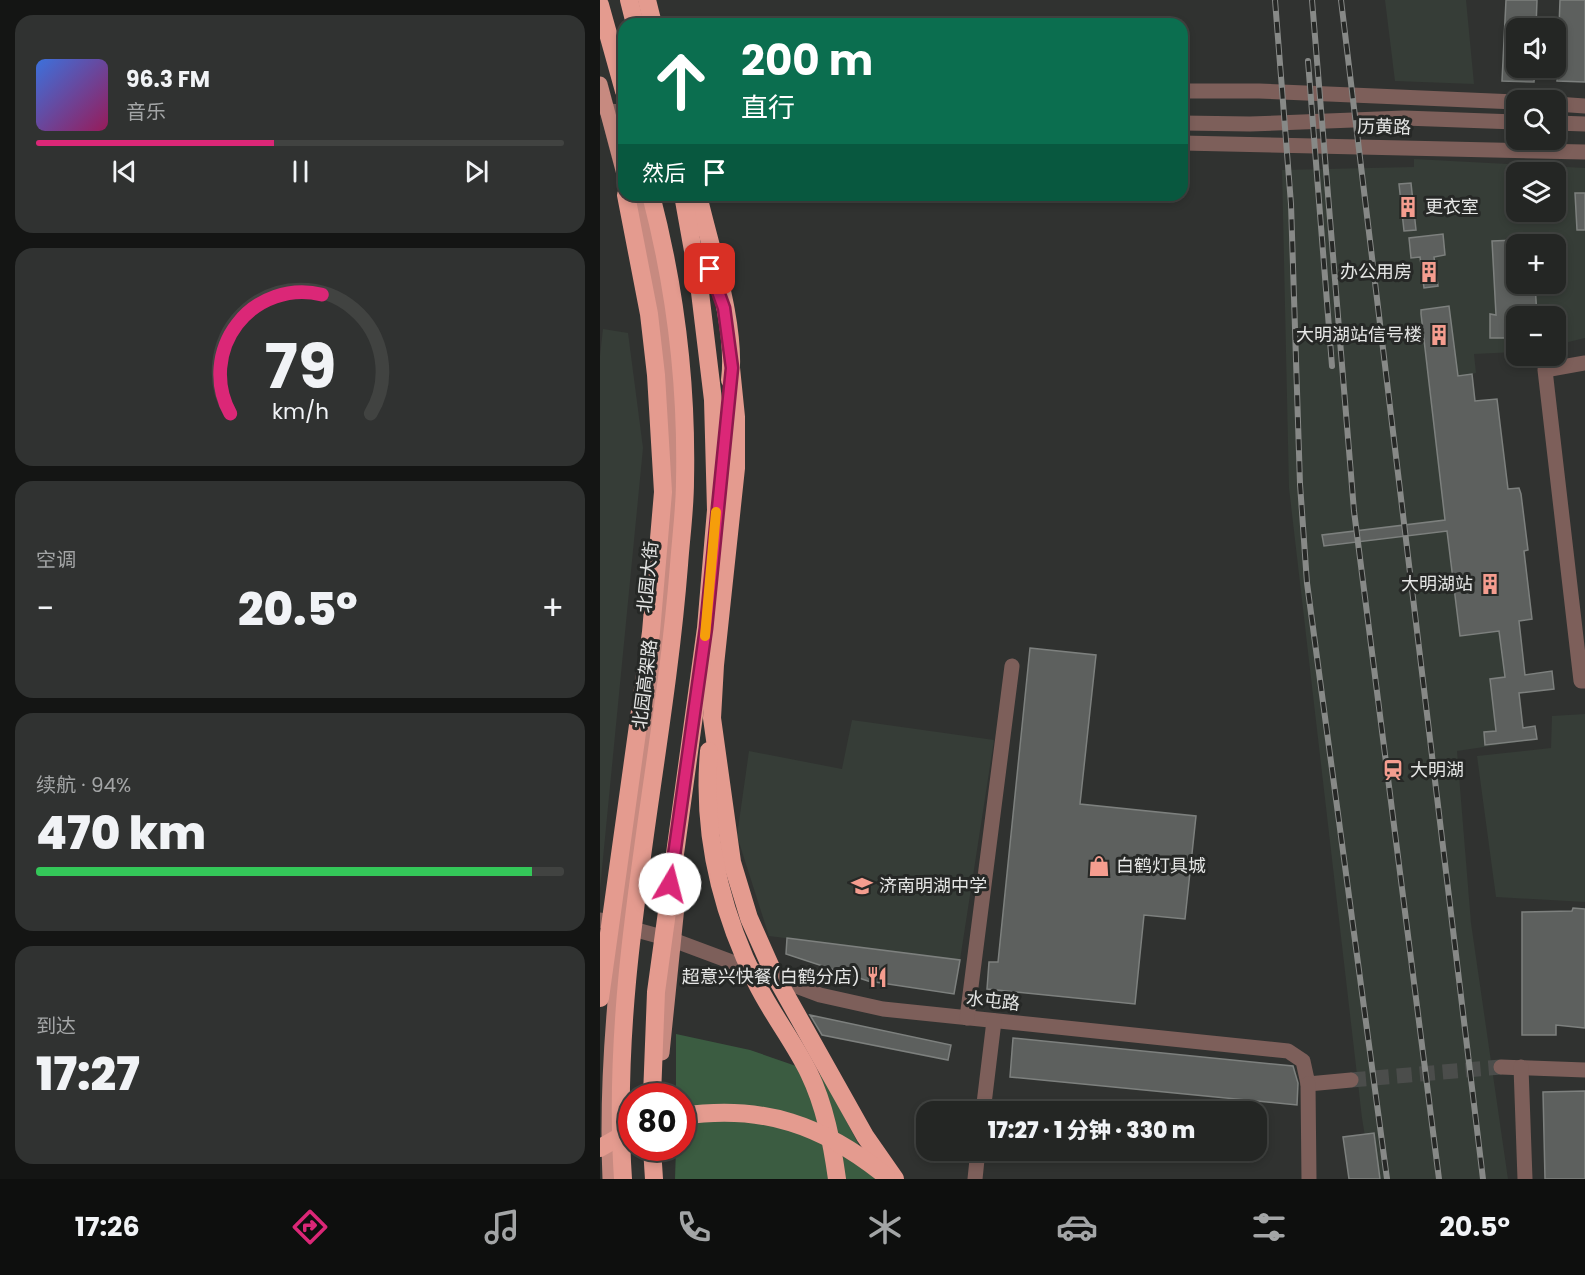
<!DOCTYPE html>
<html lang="zh">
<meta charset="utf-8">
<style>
:root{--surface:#242624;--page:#303231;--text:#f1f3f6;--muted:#a3a5a6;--line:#414341;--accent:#db2777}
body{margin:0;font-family:Poppins,"Noto Sans SC",sans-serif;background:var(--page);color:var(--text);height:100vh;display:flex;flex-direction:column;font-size:22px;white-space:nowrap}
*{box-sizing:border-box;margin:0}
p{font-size:20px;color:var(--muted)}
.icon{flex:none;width:33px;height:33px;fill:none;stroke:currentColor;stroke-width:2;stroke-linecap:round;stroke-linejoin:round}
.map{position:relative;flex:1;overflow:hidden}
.details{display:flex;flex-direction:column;gap:15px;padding:15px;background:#141514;width:600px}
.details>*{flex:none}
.guide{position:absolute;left:18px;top:18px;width:570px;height:183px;border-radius:18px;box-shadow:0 3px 9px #0003,0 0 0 2px var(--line);background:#0b6e4f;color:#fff;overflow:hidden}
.buttons{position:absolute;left:906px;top:18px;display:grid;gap:12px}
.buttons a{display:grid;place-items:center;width:60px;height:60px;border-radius:12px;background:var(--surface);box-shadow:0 3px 9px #0003,0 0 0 2px var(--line);font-size:30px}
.speed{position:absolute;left:18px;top:1083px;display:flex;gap:12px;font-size:30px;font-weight:700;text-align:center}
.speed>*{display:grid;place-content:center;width:78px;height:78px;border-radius:50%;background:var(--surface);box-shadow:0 3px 9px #0003,0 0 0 2px var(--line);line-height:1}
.speed .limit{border:9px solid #d22;background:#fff;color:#111}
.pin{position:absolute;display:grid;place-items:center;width:51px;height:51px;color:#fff;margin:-26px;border-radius:12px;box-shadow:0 3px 9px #0006}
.me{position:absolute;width:66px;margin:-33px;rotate:8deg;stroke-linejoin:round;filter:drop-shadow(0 0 4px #0008)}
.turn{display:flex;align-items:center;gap:21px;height:126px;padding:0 24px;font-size:27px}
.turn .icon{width:78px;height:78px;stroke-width:2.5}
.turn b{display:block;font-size:42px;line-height:51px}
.then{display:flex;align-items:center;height:57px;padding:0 24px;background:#0003;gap:12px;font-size:22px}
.big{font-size:45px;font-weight:800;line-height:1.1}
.details .card{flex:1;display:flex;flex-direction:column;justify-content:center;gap:9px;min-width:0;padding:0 21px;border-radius:18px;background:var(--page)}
.details .dial{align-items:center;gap:0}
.dial svg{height:156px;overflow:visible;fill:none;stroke:var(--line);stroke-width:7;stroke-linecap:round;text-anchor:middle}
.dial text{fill:var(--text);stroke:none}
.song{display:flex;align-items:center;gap:18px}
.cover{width:72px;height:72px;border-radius:9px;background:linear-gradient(135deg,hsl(220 70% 55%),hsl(330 70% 35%))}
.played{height:6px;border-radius:3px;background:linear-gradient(90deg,var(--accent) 45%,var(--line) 45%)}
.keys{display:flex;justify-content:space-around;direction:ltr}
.heat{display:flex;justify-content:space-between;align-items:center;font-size:33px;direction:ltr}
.charge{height:9px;border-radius:4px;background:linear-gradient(90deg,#34c759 94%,var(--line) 0)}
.trip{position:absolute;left:316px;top:1101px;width:351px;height:60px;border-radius:18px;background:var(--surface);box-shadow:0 3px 9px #0003,0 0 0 2px var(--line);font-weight:800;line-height:60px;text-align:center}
.menu{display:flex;height:96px;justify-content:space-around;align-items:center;background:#0e0f0e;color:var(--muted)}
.menu .icon{width:42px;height:42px}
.menu .current{color:var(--accent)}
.menu b{font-size:27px;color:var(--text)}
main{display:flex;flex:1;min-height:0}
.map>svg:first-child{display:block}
.built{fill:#363d37;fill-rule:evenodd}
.green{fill:#3b5c41}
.building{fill:#5d605e;stroke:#7d807e;stroke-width:1.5}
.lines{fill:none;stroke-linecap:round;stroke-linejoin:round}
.minor-tunnel{stroke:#4b4d4b;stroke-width:15;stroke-dasharray:15 8;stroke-linecap:butt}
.minor{stroke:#7d5f5a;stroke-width:15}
.major{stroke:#c78a80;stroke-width:15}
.highway{stroke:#e49b8f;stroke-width:18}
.rail-casing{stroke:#878987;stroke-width:6}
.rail{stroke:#262826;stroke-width:4;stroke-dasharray:11;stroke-linecap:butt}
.route-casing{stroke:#8e194d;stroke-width:15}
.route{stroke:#db2777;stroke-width:10}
.slow{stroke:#f59e0b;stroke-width:10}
.labels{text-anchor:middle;stroke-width:6;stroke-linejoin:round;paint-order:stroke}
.street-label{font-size:18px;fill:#e5e6e5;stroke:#262826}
.poi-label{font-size:18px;fill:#e5e6e5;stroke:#262826;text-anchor:start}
</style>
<main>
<section class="details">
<div class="card">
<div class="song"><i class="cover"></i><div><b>96.3 FM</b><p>音乐</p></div></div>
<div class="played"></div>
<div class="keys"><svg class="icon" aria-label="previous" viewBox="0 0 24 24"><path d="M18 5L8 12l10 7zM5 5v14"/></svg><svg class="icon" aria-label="pause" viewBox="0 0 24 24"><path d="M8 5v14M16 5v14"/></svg><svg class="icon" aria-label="next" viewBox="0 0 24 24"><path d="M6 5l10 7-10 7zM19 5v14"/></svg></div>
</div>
<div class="card dial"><svg viewBox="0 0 100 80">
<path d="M14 69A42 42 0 1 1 86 69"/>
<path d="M14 69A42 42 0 0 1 61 8" stroke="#db2777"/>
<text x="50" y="56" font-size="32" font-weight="700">79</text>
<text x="50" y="72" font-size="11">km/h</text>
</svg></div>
<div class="card"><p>空调</p>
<div class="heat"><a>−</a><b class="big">20.5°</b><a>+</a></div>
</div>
<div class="card"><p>续航 · 94%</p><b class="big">470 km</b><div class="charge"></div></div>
<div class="card"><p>到达</p><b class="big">17:27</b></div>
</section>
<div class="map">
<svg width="985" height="1179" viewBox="0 0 985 1179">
<rect width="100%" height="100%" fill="#303230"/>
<g class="built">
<polygon points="785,0 866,0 874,84 795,81"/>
<path d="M814,159L985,168V338L956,345V316H916V352L874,354L876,373L872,374L875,401L897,399L908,489L919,488L921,494L928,550L924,551L932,619L919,621L925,674L952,671L954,689L919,693L923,728L935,726L937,739L857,751L871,923L908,1179H772L762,1118L689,488L682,170L814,167ZM916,172H956V212H916ZM916,244H956V284H916Z"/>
<polygon points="3,329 28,333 43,448 0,889 0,356"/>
<polygon points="985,714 985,902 896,897 877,756 951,748 952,716"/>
<polygon points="252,720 394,740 360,960 169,936 137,836 149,751 242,769"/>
</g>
<polygon class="green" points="76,1034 150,1050 222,1075 277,1179 75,1179 76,1148 82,1148 82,1096 76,1096"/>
<g class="building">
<polygon points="906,0 937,0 936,28 916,28 916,68 935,68 934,82 902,81"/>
<polygon points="960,0 985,0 985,82 957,81"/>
<polygon points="811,183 816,230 804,231 799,184"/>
<polygon points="975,193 985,193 985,230 977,230"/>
<polygon points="843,234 845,255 834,257 838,286 824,288 820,257 811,258 809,238"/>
<polygon points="916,240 916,284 935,284 937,316 916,316 916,338 890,338 890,314 896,315 892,241"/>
<polygon points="849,306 858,376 872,374 875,401 897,399 908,489 919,488 921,494 928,550 924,551 932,619 919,621 925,675 952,671 954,689 919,693 923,728 935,726 937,739 885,745 884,732 896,731 890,679 905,677 899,631 860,636 847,531 724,546 722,535 845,520 821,314 821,310"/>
<polygon points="430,648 496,655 480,804 596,816 585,919 544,915 535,1004 387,989 389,962 398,962"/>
<polygon points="973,908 985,909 985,1028 956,1025 956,1035 922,1035 922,912 972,911"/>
<polygon points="187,938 360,960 354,994 268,981 186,954"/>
<polygon points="210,1015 351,1045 348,1060 222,1035"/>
<polygon points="413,1038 693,1066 698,1083 697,1105 410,1077"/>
<polygon points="985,1091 985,1179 945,1179 943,1092"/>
<polygon points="774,1133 780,1179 749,1179 743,1137"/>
</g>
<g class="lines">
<polyline class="minor-tunnel" points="751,1080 901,1067"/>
<g class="minor">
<polyline points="582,91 659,91 916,102"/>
<polyline points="956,104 985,106"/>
<polyline points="7,111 24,112"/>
<polyline points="582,123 650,124 804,118 916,122"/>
<polyline points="956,123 985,124"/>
<polyline points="582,143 985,152"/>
<polyline points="985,363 945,370 981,681 985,681"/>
<polyline points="0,920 73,940 220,995 283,1009 688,1051 703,1061 708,1084 751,1080"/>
<polyline points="367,1018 412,666"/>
<polyline points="901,1067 985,1070"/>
<polyline points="921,1067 925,1179"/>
<polyline points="708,1084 709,1179"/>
<polyline points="383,1112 394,1021"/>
<polyline points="375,1179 378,1150"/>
</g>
<g class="major">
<polyline points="0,84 24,174"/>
<polyline points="62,1053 80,877"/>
<path d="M10,1179C0,948 66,721 74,490C77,392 60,290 35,195"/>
</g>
<g class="highway">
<polyline points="29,0 35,24"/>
<polyline points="47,0 53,24"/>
<polyline points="0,5 24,91"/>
<path d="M98,195C110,248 137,326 130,380"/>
<polyline points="131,368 136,417 136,468 115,665 112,718 132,862 149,918 173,972 265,1136 295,1179"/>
<path d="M109,751C102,832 120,909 156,982C171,1013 194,1042 209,1073C225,1106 232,1143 237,1179"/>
<polyline points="0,998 51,632 63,492 56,375 49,314 26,195"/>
<polyline points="52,1096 56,992 106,628 116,510 113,400 99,284 83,195"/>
<path d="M82,1116C163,1104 223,1125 286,1176"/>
<polyline points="0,1148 30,1131"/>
<polyline points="52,1148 54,1179"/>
<path d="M23,1179C9,973 63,770 79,565C81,537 85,509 85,481C87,386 75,287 51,195"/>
</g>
<defs>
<g id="rail">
<polyline points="675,0 691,204 700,484 707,583 787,1179"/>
<polyline points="712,0 754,511 839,1179"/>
<polyline points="741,0 883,1179"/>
<polyline points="708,61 732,366"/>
</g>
</defs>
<use href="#rail" class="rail-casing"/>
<use href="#rail" class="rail"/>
</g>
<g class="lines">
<defs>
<polyline id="route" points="70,884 106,628 132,368 124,308 110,269"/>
</defs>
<use href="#route" class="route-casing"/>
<use href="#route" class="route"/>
<polyline class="slow" points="105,636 116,512"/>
</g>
<defs>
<symbol id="building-bare" viewBox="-9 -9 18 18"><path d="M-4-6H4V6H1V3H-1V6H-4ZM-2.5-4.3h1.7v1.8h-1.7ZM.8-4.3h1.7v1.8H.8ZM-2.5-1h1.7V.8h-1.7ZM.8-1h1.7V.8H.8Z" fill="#f59d8f" stroke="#262826" stroke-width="2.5" paint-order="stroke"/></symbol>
<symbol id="station-bare" viewBox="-9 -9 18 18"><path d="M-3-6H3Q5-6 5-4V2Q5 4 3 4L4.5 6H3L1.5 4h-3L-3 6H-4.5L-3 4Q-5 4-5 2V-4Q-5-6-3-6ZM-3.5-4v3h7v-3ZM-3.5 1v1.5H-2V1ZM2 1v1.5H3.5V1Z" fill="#f59d8f" stroke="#262826" stroke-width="2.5" paint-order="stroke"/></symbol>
<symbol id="shop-bare" viewBox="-9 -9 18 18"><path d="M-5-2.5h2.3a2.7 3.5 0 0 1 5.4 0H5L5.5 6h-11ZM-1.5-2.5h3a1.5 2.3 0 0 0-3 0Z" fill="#f59d8f" stroke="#262826" stroke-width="2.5" paint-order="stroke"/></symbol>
<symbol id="school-bare" viewBox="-9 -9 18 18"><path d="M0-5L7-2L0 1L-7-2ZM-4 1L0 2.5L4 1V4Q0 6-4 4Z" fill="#f59d8f" stroke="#262826" stroke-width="2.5" paint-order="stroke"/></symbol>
<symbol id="restaurant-bare" viewBox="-9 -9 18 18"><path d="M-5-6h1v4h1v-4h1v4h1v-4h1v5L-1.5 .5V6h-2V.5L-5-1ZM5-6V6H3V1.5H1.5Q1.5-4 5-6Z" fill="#f59d8f" stroke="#262826" stroke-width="2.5" paint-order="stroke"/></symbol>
</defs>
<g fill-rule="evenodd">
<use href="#building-bare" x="793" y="192" width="30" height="30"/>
<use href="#building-bare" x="814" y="257" width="30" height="30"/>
<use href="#building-bare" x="824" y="320" width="30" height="30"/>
<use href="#building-bare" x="875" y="569" width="30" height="30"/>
<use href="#station-bare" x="778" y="755" width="30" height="30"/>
<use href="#shop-bare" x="484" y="851" width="30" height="30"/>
<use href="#school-bare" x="247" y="871" width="30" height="30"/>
<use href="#restaurant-bare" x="262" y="962" width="30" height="30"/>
</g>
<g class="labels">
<g class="street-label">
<text transform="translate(784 127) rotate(1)" y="6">历黄路</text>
<text transform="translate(48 577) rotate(-84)" y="6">北园大街</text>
<text transform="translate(45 684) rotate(-83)" y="6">北园高架路</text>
<text transform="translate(393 1001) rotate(6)" y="6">水屯路</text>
</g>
<g class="poi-label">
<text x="825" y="213">更衣室</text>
<text x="812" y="278" text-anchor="end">办公用房</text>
<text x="822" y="341" text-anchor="end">大明湖站信号楼</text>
<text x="873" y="590" text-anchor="end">大明湖站</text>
<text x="810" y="776">大明湖</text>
<text x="516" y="872">白鹤灯具城</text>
<text x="279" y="892">济南明湖中学</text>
<text x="260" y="983" text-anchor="end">超意兴快餐(白鹤分店)</text>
</g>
</g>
</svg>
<div class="buttons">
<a><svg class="icon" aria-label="sound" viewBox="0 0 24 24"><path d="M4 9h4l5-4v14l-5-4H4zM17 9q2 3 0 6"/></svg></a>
<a><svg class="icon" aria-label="search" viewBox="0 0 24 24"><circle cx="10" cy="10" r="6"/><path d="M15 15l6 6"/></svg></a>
<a><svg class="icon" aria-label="layers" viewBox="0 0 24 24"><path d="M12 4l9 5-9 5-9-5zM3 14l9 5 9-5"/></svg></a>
<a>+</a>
<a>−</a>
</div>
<div class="speed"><div class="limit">80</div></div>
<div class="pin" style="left:110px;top:269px;background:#d93025"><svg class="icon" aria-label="arrive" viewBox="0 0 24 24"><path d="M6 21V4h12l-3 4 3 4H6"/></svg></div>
<svg class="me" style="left:70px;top:884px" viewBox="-20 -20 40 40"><circle r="19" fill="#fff"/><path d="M0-13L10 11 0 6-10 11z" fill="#db2777"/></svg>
<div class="trip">17:27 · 1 分钟 · 330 m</div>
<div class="guide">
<div class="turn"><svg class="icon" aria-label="ahead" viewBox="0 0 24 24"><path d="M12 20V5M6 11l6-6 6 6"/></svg><div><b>200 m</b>直行</div></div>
<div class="then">然后<svg class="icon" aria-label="arrive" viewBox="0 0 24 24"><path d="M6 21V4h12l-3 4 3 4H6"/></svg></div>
</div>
</div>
</main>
<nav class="menu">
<b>17:26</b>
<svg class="icon current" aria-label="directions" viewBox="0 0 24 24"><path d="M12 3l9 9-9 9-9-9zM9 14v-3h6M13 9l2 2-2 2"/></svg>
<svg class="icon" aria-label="music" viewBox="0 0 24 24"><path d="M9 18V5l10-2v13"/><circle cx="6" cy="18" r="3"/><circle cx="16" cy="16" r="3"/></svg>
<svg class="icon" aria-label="phone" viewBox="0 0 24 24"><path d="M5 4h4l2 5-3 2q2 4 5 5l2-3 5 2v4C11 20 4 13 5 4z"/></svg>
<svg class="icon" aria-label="climate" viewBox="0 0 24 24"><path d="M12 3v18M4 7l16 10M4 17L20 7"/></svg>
<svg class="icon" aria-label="car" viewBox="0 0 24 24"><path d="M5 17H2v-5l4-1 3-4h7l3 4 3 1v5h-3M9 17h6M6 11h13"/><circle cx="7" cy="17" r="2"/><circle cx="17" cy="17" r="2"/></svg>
<svg class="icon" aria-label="filters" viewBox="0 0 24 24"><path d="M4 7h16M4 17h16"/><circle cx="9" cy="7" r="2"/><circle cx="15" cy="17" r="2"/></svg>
<b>20.5°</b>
</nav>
